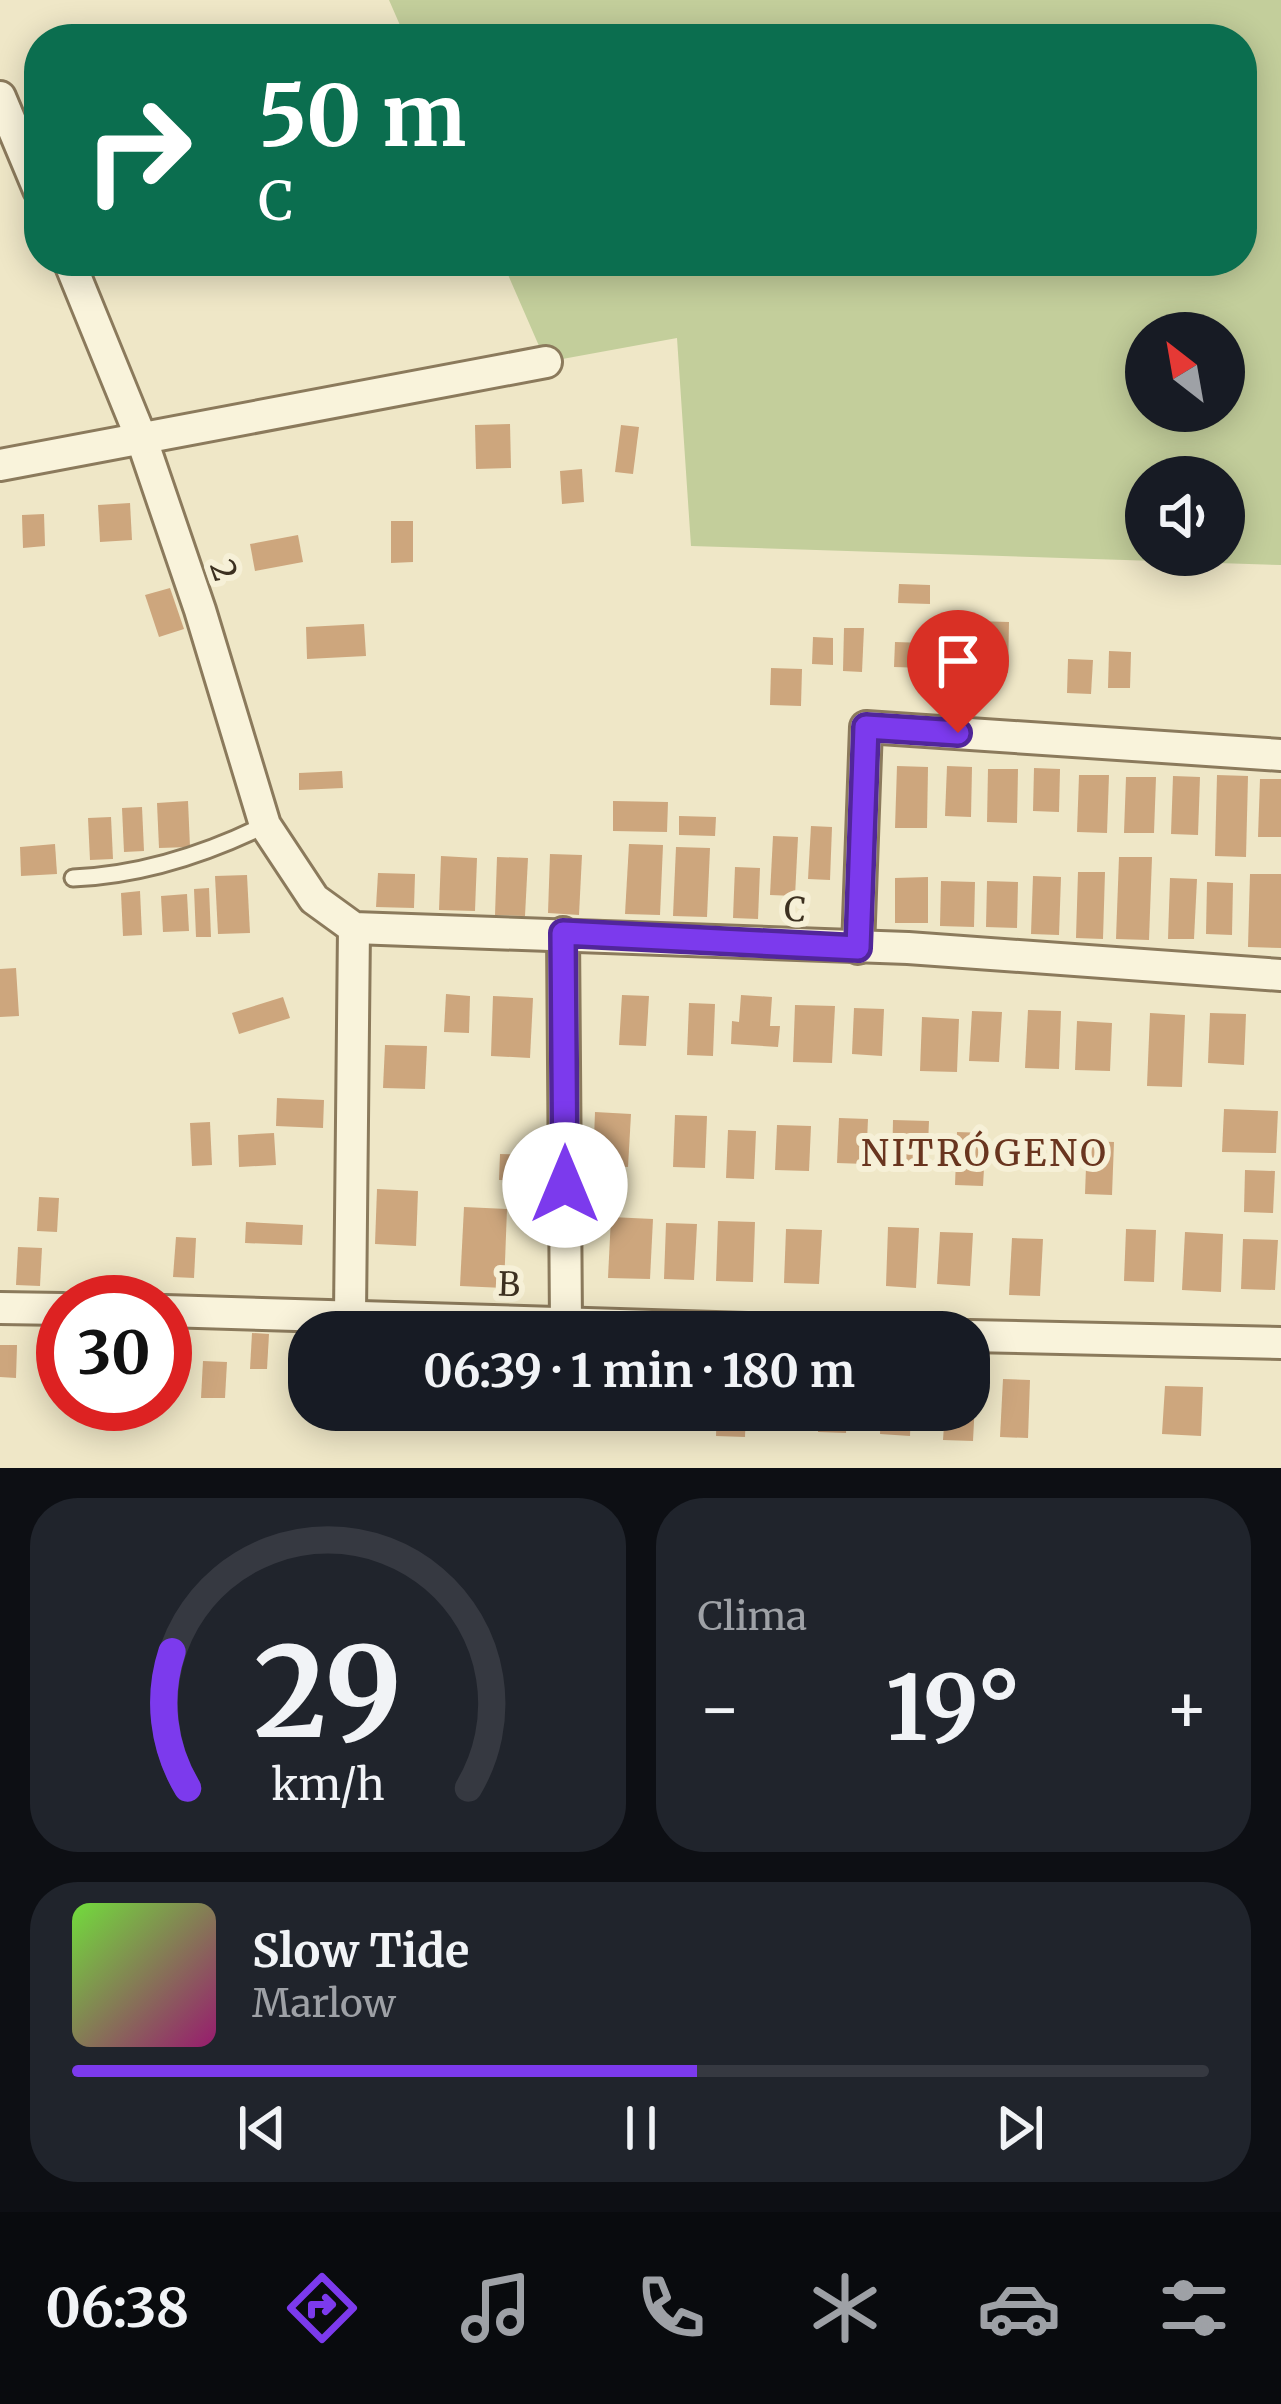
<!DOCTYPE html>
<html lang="es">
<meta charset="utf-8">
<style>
:root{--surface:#171b24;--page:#20242c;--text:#f1f3f6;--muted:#9ea1a6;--line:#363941;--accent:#7c3aed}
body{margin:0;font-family:Merriweather,serif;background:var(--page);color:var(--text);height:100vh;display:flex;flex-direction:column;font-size:45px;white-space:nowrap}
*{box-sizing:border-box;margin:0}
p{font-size:39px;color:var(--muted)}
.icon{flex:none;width:66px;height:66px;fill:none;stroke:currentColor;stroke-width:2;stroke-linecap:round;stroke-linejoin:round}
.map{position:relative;height:1468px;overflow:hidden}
.sheet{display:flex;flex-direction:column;gap:30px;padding:30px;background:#0d0f14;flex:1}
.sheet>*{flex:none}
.banner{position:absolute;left:24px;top:24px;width:1233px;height:252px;border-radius:48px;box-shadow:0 6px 30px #0003;background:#0b6e4f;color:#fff;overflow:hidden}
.needle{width:78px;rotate:329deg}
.fabs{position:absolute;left:1125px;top:312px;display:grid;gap:24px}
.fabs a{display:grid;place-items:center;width:120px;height:120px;border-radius:50%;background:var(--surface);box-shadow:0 6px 30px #0003;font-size:60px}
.speed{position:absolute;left:36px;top:1275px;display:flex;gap:24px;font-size:60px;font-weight:700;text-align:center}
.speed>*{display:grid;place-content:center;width:156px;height:156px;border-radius:50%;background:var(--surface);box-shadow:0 6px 30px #0003;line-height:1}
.speed .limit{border:18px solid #d22;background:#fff;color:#111}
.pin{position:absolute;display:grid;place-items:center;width:102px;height:102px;color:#fff;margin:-123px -51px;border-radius:50% 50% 50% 0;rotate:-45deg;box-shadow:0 0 12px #0007}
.pin .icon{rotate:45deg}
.me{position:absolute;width:132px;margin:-66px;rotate:0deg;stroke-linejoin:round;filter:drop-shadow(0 0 9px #0008)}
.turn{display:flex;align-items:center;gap:42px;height:252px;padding:0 36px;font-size:54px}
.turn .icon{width:156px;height:156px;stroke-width:2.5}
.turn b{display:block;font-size:84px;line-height:102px}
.big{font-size:90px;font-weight:700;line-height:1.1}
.sheet .widget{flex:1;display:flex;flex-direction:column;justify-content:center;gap:18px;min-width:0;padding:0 42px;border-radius:48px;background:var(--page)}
.sheet .dial{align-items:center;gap:0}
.dial svg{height:312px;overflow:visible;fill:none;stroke:var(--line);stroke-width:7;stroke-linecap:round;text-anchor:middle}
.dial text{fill:var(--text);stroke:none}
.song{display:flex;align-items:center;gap:36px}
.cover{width:144px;height:144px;border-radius:18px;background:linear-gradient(135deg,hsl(100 70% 55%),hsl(320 70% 35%))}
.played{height:12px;border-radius:6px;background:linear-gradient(90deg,var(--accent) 55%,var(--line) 55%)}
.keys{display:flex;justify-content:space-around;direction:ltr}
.heat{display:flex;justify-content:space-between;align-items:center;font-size:66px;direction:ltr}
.sheet .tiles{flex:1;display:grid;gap:30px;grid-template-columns:1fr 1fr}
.widget:last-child{grid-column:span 2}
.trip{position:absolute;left:288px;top:1311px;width:702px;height:120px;border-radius:48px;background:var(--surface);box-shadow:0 6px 30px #0003;font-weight:700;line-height:120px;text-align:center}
.dock{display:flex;height:192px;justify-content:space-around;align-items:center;background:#090b0e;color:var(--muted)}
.dock .icon{width:84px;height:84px}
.dock .selected{color:var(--accent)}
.dock b{font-size:54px;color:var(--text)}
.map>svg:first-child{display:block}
.green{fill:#c3ce9b;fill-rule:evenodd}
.building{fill:#cda67d}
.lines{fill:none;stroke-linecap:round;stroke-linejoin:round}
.service-casing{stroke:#8b7a5c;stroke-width:21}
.minor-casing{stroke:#8b7a5c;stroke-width:36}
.service{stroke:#f9f3db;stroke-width:15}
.minor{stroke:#f9f3db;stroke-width:30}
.route-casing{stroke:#51269a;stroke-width:30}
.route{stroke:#7c3aed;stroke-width:21}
.labels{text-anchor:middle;stroke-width:12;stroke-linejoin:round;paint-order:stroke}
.street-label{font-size:33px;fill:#3c3020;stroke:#f6f0d7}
.neighbourhood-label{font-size:36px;letter-spacing:3px;fill:#69351f;stroke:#f6f0d7}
</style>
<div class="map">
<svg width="1281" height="1468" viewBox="0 0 1281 1468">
<rect width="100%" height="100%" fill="#efe7c7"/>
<path class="green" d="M389,0H1281V565L691,546L677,338L546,362L502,261H1242V39H406ZM1146,333H1224V411H1146ZM1146,477H1224V555H1146Z"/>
<g class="building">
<polygon points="510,424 511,468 476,469 475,425"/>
<polygon points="621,425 639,427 633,474 615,472"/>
<polygon points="582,469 584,502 562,504 560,471"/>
<polygon points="130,503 132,540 100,542 98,505"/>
<polygon points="44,514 45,546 23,548 22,515"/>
<polygon points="391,521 413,521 413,562 391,563"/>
<polygon points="298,535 303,562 255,571 250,544"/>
<polygon points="899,584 930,585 930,604 898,603"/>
<polygon points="170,588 184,629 159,637 145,595"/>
<polygon points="973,621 1009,622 1008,673 971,672"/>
<polygon points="364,624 366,656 307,659 306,627"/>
<polygon points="844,628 864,628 862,672 843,671"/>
<polygon points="813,637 833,638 833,665 812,664"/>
<polygon points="895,642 926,643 925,668 894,667"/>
<polygon points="1109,651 1131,652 1130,688 1108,688"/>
<polygon points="1068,659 1093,660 1091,694 1067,693"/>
<polygon points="771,668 802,669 801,706 770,705"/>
<polygon points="897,766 928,767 927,828 895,828"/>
<polygon points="947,766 972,767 971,817 945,816"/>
<polygon points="1034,768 1060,769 1059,812 1033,811"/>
<polygon points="988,769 1018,769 1017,823 987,822"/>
<polygon points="342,771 343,788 299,790 299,773"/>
<polygon points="1079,775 1109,775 1107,833 1077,832"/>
<polygon points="1217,775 1248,776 1246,857 1215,856"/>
<polygon points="1173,776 1200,777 1198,835 1171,834"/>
<polygon points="1126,777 1156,777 1154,833 1124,833"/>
<polygon points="1260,779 1281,779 1281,837 1258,837"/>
<polygon points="188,801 190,847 159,848 157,803"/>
<polygon points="613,801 668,802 667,832 613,831"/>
<polygon points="142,807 144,851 124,852 122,808"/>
<polygon points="679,816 716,817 715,836 679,835"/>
<polygon points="111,817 113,859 90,860 88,818"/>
<polygon points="811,826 832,827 830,880 808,879"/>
<polygon points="773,836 798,837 795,896 770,895"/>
<polygon points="55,844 57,874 21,876 20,847"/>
<polygon points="629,844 663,845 660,915 625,914"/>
<polygon points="676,847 710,848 707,917 673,916"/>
<polygon points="550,854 582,855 579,915 548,913"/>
<polygon points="441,856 477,858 475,911 439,910"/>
<polygon points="497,857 528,858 525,916 495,915"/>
<polygon points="1119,857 1152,857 1149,940 1116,939"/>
<polygon points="735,867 760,868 758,919 733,918"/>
<polygon points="1078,872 1105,872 1103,939 1076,938"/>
<polygon points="378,873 415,874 414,908 376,907"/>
<polygon points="1250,874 1281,874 1281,948 1248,947"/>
<polygon points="247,875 250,933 218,934 215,876"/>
<polygon points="1033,876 1061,877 1059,935 1031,934"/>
<polygon points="928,877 928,923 895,923 895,878"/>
<polygon points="1170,878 1197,879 1194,939 1168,939"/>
<polygon points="941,881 975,882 974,927 940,926"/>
<polygon points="987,881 1018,882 1017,928 986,927"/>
<polygon points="1207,882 1233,883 1232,935 1206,934"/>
<polygon points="209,888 211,937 196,937 194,889"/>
<polygon points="140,891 142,935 123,936 121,893"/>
<polygon points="187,894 189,931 163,932 161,896"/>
<polygon points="16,968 19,1016 0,1017 0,969"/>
<polygon points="446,994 470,996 469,1033 444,1032"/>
<polygon points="622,995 649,996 646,1046 619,1045"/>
<polygon points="741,995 772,997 770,1026 780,1026 778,1047 731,1044 732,1021 739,1022"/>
<polygon points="493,996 533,998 530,1058 491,1056"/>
<polygon points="283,997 290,1018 239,1034 232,1013"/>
<polygon points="689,1003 715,1004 713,1056 687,1055"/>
<polygon points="795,1005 835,1006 832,1063 793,1062"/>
<polygon points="854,1008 884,1009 882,1056 852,1054"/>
<polygon points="1028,1010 1061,1011 1059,1069 1025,1068"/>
<polygon points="972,1011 1002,1012 999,1062 969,1061"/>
<polygon points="1150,1013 1185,1015 1182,1087 1147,1086"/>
<polygon points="1210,1013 1246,1014 1244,1065 1208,1063"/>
<polygon points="922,1017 959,1019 957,1072 920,1071"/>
<polygon points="1077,1021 1112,1023 1110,1071 1075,1070"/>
<polygon points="385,1045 427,1046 425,1089 383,1088"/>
<polygon points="277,1098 324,1100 323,1128 276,1126"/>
<polygon points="1224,1109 1278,1111 1276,1153 1222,1152"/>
<polygon points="595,1112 631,1114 628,1167 593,1165"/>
<polygon points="675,1115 707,1116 705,1168 673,1167"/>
<polygon points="839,1118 868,1119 866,1164 837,1163"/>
<polygon points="893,1120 929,1121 927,1170 892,1168"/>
<polygon points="210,1122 212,1165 192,1166 190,1123"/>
<polygon points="777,1125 811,1126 809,1171 775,1170"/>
<polygon points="728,1130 756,1131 754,1179 726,1178"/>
<polygon points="957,1132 986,1133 983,1186 955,1185"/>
<polygon points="274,1133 276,1165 239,1167 238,1135"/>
<polygon points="1087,1141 1114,1142 1112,1195 1085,1194"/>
<polygon points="500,1154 538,1155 537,1181 499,1180"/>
<polygon points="1245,1170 1275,1171 1273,1213 1244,1212"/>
<polygon points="377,1189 418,1191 416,1246 375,1244"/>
<polygon points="39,1197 59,1198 57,1232 37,1231"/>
<polygon points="464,1207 507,1209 504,1288 460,1286"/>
<polygon points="611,1217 653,1219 650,1279 608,1278"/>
<polygon points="718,1221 755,1222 753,1282 716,1281"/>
<polygon points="246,1222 303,1225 302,1245 245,1243"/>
<polygon points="666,1223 697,1224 694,1280 664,1279"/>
<polygon points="888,1227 919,1228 916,1288 886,1286"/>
<polygon points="786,1229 822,1230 819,1284 784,1283"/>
<polygon points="1126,1229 1156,1230 1154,1282 1124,1281"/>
<polygon points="940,1232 973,1233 970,1286 937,1284"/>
<polygon points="1185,1232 1223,1234 1221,1292 1182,1290"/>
<polygon points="176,1237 196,1238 194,1278 173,1277"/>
<polygon points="1012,1238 1043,1239 1040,1296 1009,1295"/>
<polygon points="1243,1239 1278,1240 1275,1290 1241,1289"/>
<polygon points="18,1247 42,1248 40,1286 16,1285"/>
<polygon points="252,1333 269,1334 267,1369 250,1369"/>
<polygon points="0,1345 17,1345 16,1378 0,1377"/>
<polygon points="203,1361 227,1362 225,1398 201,1398"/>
<polygon points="1003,1379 1030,1380 1028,1438 1000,1437"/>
<polygon points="969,1382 976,1382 973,1441 943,1440 945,1410 969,1410"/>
<polygon points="1165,1386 1203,1387 1201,1436 1162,1434"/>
<polygon points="656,1410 690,1410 689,1430 655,1429"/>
<polygon points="717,1410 746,1410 745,1437 716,1436"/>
<polygon points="774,1410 803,1410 802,1430 773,1429"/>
<polygon points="819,1410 847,1410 846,1433 818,1432"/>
<polygon points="881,1410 911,1410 910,1436 880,1434"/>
</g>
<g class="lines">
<defs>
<path id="service" d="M73,878C141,875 204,855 265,825"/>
<g id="minor">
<polyline points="0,97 39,190"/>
<polyline points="69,261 142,440 200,610 265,825 314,899 354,928 908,948 1281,975"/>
<polyline points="0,465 546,362"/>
<polyline points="563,933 566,1323"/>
<polyline points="858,948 866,727 1281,755"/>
<polyline points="0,1308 63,1309"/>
<polyline points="165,1311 849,1332"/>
<polyline points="350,1314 354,928"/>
<polyline points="969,1336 1281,1343"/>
</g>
</defs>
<use href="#service" class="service-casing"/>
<use href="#minor" class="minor-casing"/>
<use href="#service" class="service"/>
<use href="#minor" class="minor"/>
</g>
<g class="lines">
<defs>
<polyline id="route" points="565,1185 563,933 858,948 866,727 958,733"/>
</defs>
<use href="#route" class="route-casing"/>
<use href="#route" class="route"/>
</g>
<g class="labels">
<g class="street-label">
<text transform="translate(224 570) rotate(71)" y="12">2</text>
<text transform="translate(795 909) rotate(3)" y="12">C</text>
<text transform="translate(509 1284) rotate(2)" y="12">B</text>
</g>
<g class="neighbourhood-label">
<text x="985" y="1166">NITRÓGENO</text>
</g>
</g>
</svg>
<div class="fabs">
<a><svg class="needle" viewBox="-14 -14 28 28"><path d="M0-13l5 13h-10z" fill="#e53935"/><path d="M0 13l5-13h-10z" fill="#9ea1a6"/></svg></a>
<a><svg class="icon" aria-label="sound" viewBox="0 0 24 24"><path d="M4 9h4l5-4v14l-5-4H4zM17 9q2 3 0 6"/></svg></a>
</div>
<div class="speed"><div class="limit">30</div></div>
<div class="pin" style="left:958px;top:733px;background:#d93025"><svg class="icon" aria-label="arrive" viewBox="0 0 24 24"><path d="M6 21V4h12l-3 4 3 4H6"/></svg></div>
<svg class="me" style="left:565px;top:1185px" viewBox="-20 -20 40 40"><circle r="19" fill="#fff"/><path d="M0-13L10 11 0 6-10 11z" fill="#7c3aed"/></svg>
<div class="trip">06:39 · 1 min · 180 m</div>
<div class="banner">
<div class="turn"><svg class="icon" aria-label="right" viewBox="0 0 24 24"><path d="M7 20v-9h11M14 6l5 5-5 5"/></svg><div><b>50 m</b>C</div></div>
</div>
</div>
<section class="sheet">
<div class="tiles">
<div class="widget dial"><svg viewBox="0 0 100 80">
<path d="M14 69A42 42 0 1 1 86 69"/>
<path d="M14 69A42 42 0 0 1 10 34" stroke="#7c3aed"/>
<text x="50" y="56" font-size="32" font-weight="700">29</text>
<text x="50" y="72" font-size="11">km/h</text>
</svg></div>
<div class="widget"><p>Clima</p>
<div class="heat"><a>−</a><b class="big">19°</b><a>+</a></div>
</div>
<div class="widget">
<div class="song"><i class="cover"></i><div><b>Slow Tide</b><p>Marlow</p></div></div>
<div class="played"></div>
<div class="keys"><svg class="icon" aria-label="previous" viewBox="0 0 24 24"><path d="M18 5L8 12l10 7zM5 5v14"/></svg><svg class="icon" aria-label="pause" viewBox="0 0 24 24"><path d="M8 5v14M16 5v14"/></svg><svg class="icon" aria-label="next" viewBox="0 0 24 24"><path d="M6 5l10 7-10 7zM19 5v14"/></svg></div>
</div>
</div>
</section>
<nav class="dock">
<b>06:38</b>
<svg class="icon selected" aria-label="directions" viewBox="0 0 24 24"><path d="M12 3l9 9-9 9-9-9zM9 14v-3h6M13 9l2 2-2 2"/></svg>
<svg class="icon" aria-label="music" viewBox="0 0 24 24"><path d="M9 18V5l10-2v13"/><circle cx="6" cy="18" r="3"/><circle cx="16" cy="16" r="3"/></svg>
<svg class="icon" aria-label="phone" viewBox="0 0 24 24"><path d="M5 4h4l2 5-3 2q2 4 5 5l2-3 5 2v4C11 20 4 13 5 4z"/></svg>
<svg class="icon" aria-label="climate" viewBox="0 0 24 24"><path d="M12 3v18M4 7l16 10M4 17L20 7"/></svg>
<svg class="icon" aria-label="car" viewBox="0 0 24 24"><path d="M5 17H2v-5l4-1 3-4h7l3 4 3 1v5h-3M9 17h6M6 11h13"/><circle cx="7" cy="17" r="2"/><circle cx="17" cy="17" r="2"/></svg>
<svg class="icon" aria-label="filters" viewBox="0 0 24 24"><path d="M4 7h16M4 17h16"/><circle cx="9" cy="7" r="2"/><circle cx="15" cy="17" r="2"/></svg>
</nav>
